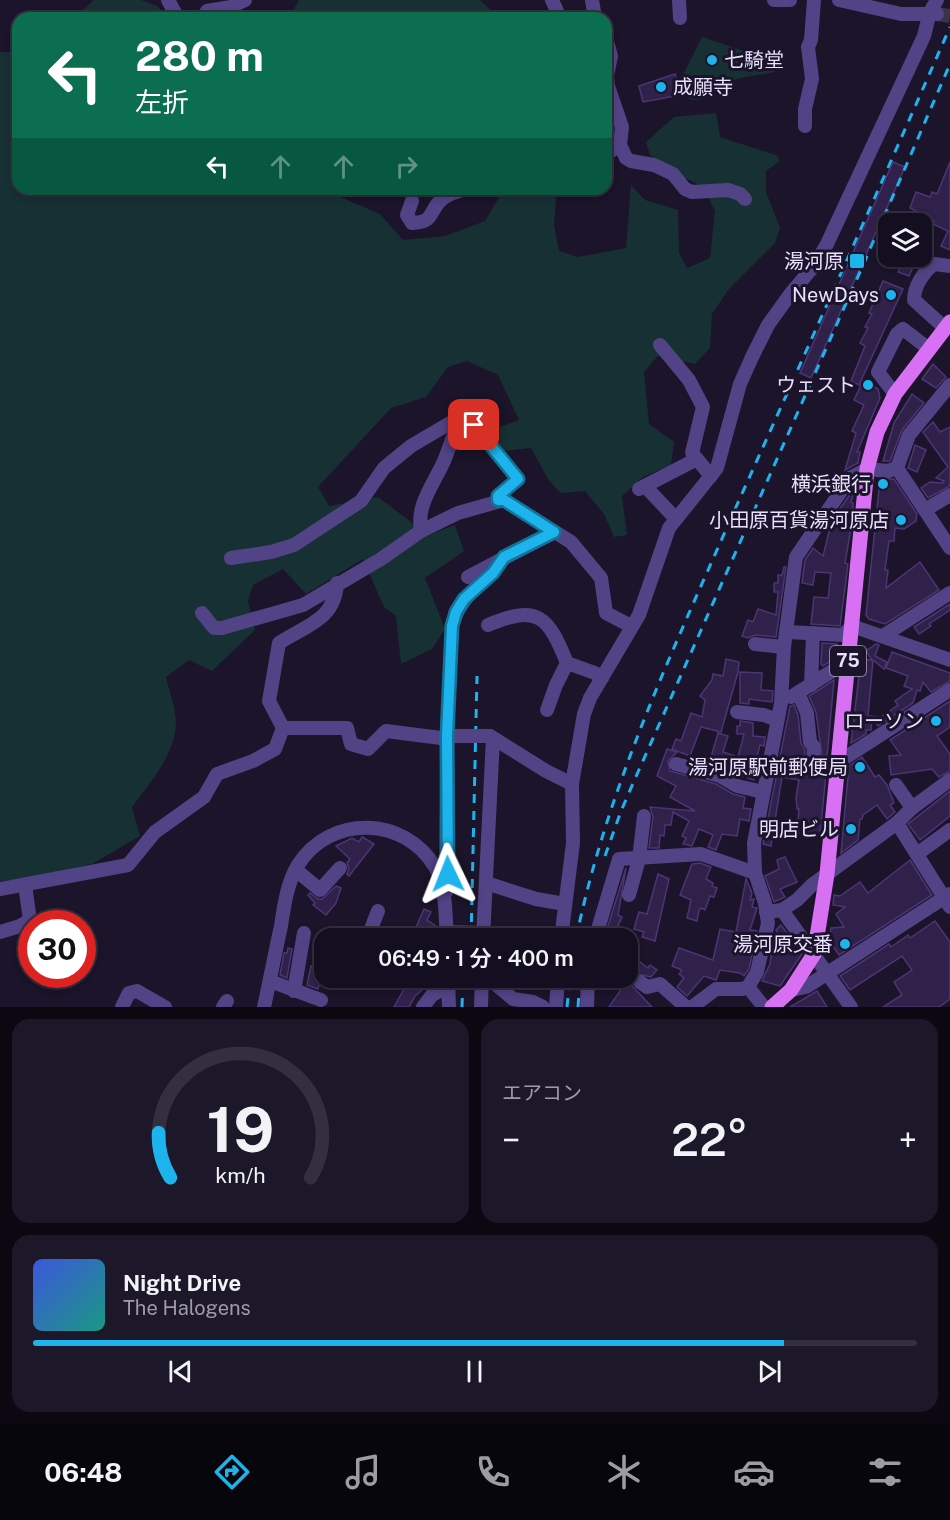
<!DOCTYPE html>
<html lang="ja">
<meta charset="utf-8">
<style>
:root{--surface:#140f20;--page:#1d1829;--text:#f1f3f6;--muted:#9d9ca5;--line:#332f3e;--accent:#1db3ec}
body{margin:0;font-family:"Public Sans","Noto Sans JP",sans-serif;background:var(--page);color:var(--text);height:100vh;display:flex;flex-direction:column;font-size:22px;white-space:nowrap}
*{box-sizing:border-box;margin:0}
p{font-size:20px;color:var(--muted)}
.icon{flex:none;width:33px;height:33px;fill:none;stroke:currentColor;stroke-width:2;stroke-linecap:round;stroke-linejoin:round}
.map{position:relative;height:1007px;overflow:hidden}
.details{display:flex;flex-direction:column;gap:12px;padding:12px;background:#0b0812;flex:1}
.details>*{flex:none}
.guide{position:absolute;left:12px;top:12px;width:600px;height:183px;border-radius:18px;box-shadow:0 3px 9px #0003,0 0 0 2px var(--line);background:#0b6e4f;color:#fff;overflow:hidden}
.fabs{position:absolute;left:878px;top:213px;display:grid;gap:12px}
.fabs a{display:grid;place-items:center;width:54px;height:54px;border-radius:12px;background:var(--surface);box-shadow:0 3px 9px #0003,0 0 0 2px var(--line);font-size:30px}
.speed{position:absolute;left:18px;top:910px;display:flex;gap:12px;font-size:30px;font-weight:700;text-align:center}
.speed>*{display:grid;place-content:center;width:78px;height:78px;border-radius:50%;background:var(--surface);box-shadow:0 3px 9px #0003,0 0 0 2px var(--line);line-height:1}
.speed .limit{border:9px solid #d22;background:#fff;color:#111}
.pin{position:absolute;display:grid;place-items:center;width:51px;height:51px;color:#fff;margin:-26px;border-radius:12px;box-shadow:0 3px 9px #0006}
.me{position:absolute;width:66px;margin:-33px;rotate:358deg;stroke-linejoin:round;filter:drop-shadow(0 0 4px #0008)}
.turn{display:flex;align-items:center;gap:21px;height:126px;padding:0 24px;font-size:27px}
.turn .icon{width:78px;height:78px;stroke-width:2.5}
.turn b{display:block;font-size:42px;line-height:51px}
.lanes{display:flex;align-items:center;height:57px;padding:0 24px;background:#0003;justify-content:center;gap:30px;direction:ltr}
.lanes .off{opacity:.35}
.big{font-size:45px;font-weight:600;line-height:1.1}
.details .tile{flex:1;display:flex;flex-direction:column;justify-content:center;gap:9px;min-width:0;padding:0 21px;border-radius:18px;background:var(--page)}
.details .dial{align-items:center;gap:0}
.dial svg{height:156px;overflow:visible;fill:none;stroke:var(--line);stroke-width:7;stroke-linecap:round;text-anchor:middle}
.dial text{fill:var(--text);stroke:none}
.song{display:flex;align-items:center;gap:18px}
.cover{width:72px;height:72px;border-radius:9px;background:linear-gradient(135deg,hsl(230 70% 55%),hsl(170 70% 35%))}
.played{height:6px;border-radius:3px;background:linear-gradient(90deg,var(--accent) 85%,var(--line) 85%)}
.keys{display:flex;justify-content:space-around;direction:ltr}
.heat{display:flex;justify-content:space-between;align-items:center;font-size:33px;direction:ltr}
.details .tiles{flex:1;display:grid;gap:12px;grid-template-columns:1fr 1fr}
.tile:last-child{grid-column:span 2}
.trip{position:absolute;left:314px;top:928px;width:324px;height:60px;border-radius:18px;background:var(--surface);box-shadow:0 3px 9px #0003,0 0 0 2px var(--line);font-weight:600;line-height:60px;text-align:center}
.tabs{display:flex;height:96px;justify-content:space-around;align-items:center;background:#08060d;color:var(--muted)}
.tabs .icon{width:42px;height:42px}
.tabs .selected{color:var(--accent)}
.tabs b{font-size:27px;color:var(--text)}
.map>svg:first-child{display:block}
.green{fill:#173034}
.building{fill:#30214a;stroke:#4c3574;stroke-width:1.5}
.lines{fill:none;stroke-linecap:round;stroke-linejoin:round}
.minor-tunnel{stroke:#3a334a;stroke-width:14;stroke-dasharray:14 7;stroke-linecap:butt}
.minor{stroke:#514385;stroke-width:14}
.major{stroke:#d870f3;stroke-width:15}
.rail{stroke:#1db3ec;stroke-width:3;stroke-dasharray:9 8;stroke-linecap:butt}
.minor-bridge{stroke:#514385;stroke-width:14}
.route-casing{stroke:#137499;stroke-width:15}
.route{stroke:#1db3ec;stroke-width:10}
.poi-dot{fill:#1db3ec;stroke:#1b142a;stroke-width:2}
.labels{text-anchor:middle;stroke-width:6;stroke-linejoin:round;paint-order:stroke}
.shield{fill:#1b142a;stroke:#aaa3bd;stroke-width:1.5}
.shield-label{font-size:18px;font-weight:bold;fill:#e8e0fc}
.poi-label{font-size:20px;fill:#e8e0fc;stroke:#1b142a;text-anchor:end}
</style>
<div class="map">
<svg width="950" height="1007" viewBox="0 0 950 1007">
<rect width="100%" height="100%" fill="#1b142a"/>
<g class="green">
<polygon points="94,0 141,0 158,6 166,18 74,18"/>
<polygon points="299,0 480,0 494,13 483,18 289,18"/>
<path d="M702,37L744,51L781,53L775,72C762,75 746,76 733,80C717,86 707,106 687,98L681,79Z"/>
<path d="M0,52H18V189H262L272,196L324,190L380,214L403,240L445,236L485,221L501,194L523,189H557L554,225L559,251L578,257L626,248L631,185L645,200L678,210L679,253L687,268L710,258L715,211L702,186L683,177L650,155L646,142L674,117L716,113L720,137L776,155L780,161L766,171V192L780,228L775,243L729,289L712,314L710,348L695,364L658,356L644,372L649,424L674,442L671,465L643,477L622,496L627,535L614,537L604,514L585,491L560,493L548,479L531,448L502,451L488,431L519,420L498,375L467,361L448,367L426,397L391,408L318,487L329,506L378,497L411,522L423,537L455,525L464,551L425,578L445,629L432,649L401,664L396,616L384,607L363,559L306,594L283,569L253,585L248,601L255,630L212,671L189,660L166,677C169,691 176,708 176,722C176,754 149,784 132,807L140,836L92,864L27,879L0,881Z"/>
</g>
<g class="building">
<polygon points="675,74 677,80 681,79 680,95 643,102 639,86"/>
<polygon points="893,162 905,167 811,378 800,373"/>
<polygon points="950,162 950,250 941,246 948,231 933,224 934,221 910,208 916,192 930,197 932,192 937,194"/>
<polygon points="905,256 918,256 909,276 898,272"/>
<polygon points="883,281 903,289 859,385 851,381 865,346 860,343 868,328 865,327 872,314 869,313"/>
<polygon points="933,364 946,377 936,388 922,379"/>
<polygon points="863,381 878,389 880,398 857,452 860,452 858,463 845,470 856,433 852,431 864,405 854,400"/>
<polygon points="912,394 924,403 902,430 890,461 883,461 894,423"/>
<polygon points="933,422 940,432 950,427 950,486 928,498 921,488 930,482 943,483 944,481 936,478 948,467 923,432"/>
<polygon points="915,445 926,450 917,472 908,468"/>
<polygon points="880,479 894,479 917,514 916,521 904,529 895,528 894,541 889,541 885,570 888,570 886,588 920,562 939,590 885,624 869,619 866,615"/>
<polygon points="856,486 851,502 853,503 853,516 845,563 848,564 840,626 811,624 814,597 828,598 831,573 815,572 813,585 802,583 805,560 813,548 823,556 830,528 827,527"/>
<polygon points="784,567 786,567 776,637 755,635 748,638 742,636 748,620 753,622 758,609 776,615 778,592 774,592 774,583 778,583 778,575 782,575"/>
<polygon points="950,604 950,610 929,624 931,626 919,634 914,627"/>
<polygon points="822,643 837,644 836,658 823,666 821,664"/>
<polygon points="876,644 879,645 875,656 887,662 884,669 873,660 868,716 881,717 898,705 895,701 912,689 904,686 908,676 886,668 892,652 950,673 950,681 931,692 923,682 920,691 917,690 913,703 878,726 872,717 871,730 866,730 866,734 851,743 861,659 872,660 866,651"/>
<polygon points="726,659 739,662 738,672 721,732 701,727 690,756 672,749 676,739 681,741 691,713 702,717 705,700 700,696 712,680 713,674 723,676"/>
<polygon points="740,672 762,673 761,690 773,691 772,702 749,699 749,704 740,703"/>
<polygon points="834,680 827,756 822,756 816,712 809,696"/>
<polygon points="950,701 950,727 937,736 950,754 950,771 939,777 932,769 891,775 889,756 901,755 890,740"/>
<polygon points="794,705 798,715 801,743 805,750 805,767 812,773 826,774 820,835 798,833 800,821 798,820 799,809 797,809 796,797 799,780 782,777 771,846 763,844 790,706"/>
<polygon points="740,721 753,723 753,736 765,737 764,746 760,745 754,768 757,769 754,780 733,773 735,768 721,764 720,767 709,764 718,733 728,736 723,752 738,757 744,734 737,734 737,726 740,726"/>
<polygon points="667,749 677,752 668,761 670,771 716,784 733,794 745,797 743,808 751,809 749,821 740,819 737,836 722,834 716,850 708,847 713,835 699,829 692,846 683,844 686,838 682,836 689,821 673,812 671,825 665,825 664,836 660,835 659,848 649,848 653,817 650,807 695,811 670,797 676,786 657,776"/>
<polygon points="862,757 875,777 879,775 887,785 894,803 890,805 895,812 887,819 877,805 863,815 862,819 860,819 858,840 841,853 849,766"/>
<polygon points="950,791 950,816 920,840 908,824"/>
<polygon points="362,837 374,844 349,876 347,874 349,869 347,863 350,859 336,846 352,838 359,842"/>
<polygon points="785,857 797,882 780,889 785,897 774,902 765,876 779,869 777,860"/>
<polygon points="910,860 932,895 839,955 829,940 831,928 844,927 836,914 845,907 833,905 834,895 840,896 860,882 868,893"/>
<polygon points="700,863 711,867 706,879 713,883 712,886 717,888 714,897 710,896 705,910 701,908 699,910 697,921 687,918 691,900 680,895 692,864"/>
<polygon points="626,868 618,915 622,917 612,939 604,939"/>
<polygon points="658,874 669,879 655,941 642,937 644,932 634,929 639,912 647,914"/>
<polygon points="746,879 752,893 750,900 754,899 752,907 757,908 750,930 757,931 749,969 744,976 740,973 720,970 716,980 704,976 687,996 677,987 684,978 679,974 682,970 672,966 679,948 713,960 720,929 736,932"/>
<polygon points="336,886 341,888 336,903 326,915 313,905 315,903 308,895 310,893 318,899 322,899"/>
<polygon points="424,909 431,912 427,920 437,927 438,939 411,939"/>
<polygon points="935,921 950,942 950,999 939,1007 883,1007 902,995 894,982 912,970 902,956 850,990 840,976 889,944 891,947 908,935 910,938"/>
<polygon points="781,925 802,954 780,986 762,981 770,964 773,944 781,939 776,930"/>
<polygon points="288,948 292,949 287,978 280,975 284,953 287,953"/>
<polygon points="627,959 634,962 636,959 648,968 650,965 657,970 651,977 637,974 631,981 632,986 652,1007 609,1007 623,987 618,983 622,978 627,978"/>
<polygon points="311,966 323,969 318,989 307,985"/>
<polygon points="396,978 412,978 412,987 422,978 428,985 415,996 409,1007 394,1007 404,989 396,989"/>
<polygon points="817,991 827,1007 790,1007"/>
</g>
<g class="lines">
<polyline class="minor-tunnel" points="937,14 950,16"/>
<g class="minor">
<polyline points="168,0 178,18"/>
<polyline points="552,0 560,18"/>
<polyline points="592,0 595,18"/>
<polyline points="679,0 680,18"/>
<polyline points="774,0 790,0"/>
<polyline points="839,0 901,14 937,14"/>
<polyline points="203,18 207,11 231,7 245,0"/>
<polyline points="606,38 611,56 607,76 608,86 622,127 620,145 626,158 631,161 654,165 673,174 685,189 692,192 728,190 740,194 745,199"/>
<polyline points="805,126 805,109 812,79 808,47 811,40 814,0"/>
<polyline points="606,154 620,145"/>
<path d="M412,201L407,215L412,223C435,222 428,212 441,200C448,194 458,191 468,189"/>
<path d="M945,328L914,300C914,287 923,272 934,264L950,266"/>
<polyline points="660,345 689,380 703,407 692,453 711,476"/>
<polyline points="950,385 909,435 897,468 950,548"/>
<polyline points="895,394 878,372 897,334 903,329 929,349"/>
<polyline points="645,486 676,519"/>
<polyline points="639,489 697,459"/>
<polyline points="925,510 950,495"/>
<path d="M421,531C416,504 434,484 444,461C449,449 453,437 457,425"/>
<polyline points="231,558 271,552 294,545 361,501 384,468 411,446 450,423 474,425 518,479 498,496 498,500"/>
<polyline points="468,577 554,532"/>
<polyline points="202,613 214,628 222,628 303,605 381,559 421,531 458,513 504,500 571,542 601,578 606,613 631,626"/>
<path d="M488,625C538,604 548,616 567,663L595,673L602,678"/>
<polyline points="788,632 843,635 852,626 950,660"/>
<polyline points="883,636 950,593"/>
<polyline points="755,644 784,647"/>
<polyline points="811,685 813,633"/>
<polyline points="798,693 807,713 810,742 814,747 813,764 836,766"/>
<polyline points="791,697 848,661"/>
<polyline points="547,710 556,685 567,663"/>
<polyline points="737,712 764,715 777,720"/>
<polyline points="283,728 347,728 351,744 368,749 386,731 441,738 454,736"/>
<path d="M283,728L269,701L279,643C306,625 335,620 337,583"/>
<polyline points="490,736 546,771 572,784"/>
<polyline points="837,763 950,690"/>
<polyline points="676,764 720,776 737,786 763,792"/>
<polyline points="896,785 912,808"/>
<polyline points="897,823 950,907"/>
<polyline points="917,854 950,830"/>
<polyline points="296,870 320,890 340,868"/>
<polyline points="486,883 536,899 565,904"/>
<polyline points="0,889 128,865 155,832 204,797 217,774 253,761 275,749 283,728"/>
<path d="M446,892L447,736L452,626C460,595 486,582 504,557"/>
<polyline points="629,895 639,859 644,816"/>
<polyline points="782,910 851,1007"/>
<polyline points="766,912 782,910 797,900 812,885 897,823 912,808 950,780"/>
<polyline points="0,932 20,926 30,920 25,885"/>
<polyline points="369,934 378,911"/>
<polyline points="483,939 493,738"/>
<polyline points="561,939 573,843 572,784 584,714 590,698 639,615 669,528 717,468 740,384 752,357 768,325 791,293 814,266 827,244 924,36 930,12 937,0"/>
<polyline points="595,939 619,859 701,854 755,873"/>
<polyline points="488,978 513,999 533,1002 543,1007"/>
<polyline points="448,979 449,1007"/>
<polyline points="270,981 321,1000"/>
<polyline points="640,982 647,987 660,984 686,1007"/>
<polyline points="748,987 764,1007"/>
<polyline points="791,990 806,987 950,894"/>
<polyline points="294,991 304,933"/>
<polyline points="122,1007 129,993 137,991 165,1007"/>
<polyline points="223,1007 227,1001"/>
<path d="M264,1007C270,980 275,953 281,926C284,906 287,883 298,865C330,814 405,816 435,867C447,889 445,915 447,939"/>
<polyline points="423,1007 432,995 449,986"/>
<polyline points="481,1007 482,978"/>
<polyline points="556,1007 558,978"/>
<polyline points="587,1007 588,978"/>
<polyline points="692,1007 716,989 742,989 748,987 757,972 768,923 765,903 755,873 754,843 781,703 784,647 796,557 850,478 867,469 888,471 897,468"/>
</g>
<polyline class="major" points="772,1007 791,990 814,954 816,943 827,874 867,469 877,432 895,394 950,322"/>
<g class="rail">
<polyline points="605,856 621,811 638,772 864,263 950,64"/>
<polyline points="471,939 477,676"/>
<path d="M576,939C607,787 674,648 736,507C808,347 880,187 950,27"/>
<polyline points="462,1007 463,978"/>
<polyline points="567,1007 570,978"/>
<polyline points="578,1007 580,978"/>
</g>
<g class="minor-bridge">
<polyline points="454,736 490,736"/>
<polyline points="446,932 484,933"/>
</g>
</g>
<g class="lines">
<defs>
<polyline id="route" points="448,874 447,736 452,626 456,612 464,599 493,573 504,557 554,532 504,500 498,500 498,496 518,479 474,425"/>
</defs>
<use href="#route" class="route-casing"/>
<use href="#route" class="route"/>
</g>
<g class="poi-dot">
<circle cx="712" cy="60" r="6"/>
<circle cx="661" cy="87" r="6"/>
<rect x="849" y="253" width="16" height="16" rx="3"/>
<circle cx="891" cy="295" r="6"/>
<circle cx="868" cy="385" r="6"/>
<circle cx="883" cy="484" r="6"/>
<circle cx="901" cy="520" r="6"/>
<circle cx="936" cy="721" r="6"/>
<circle cx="860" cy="767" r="6"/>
<circle cx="851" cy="829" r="6"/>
<circle cx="845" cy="944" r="6"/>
</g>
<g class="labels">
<rect class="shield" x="830" y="646" width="36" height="30" rx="4.5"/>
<g class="shield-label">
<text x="848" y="667">75</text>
</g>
<g class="poi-label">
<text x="724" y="67" text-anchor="start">七騎堂</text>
<text x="673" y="94" text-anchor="start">成願寺</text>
<text x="844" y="268">湯河原</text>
<text x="879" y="302">NewDays</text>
<text x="856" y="392">ウェスト</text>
<text x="871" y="491">横浜銀行</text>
<text x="889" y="527">小田原百貨湯河原店</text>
<text x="924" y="728">ローソン</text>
<text x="848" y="774">湯河原駅前郵便局</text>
<text x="839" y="836">明店ビル</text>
<text x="833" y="951">湯河原交番</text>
</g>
</g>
</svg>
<div class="fabs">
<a><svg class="icon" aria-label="layers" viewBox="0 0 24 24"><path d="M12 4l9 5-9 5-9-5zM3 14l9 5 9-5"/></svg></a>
</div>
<div class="speed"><div class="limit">30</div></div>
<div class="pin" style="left:474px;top:425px;background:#d93025"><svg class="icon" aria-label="arrive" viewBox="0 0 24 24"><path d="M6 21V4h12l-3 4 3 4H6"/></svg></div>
<svg class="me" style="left:448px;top:874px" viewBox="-20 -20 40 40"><path d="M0-17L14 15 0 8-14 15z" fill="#1db3ec" stroke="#fff" stroke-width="4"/></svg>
<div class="trip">06:49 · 1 分 · 400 m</div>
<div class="guide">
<div class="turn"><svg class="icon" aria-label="left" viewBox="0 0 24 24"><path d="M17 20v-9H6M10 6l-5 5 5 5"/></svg><div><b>280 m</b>左折</div></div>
<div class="lanes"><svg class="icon" aria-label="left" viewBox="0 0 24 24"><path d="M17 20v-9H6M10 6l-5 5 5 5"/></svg><svg class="icon off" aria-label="ahead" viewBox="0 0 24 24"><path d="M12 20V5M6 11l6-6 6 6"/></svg><svg class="icon off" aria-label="ahead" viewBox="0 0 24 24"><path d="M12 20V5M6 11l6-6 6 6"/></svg><svg class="icon off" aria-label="right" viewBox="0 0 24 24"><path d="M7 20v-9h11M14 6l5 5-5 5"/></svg></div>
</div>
</div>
<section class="details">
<div class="tiles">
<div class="tile dial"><svg viewBox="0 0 100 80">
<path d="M14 69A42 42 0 1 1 86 69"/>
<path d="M14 69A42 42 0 0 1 8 46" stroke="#1db3ec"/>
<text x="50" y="56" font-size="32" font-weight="700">19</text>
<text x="50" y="72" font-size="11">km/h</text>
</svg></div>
<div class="tile"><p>エアコン</p>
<div class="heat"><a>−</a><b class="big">22°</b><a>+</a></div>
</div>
<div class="tile">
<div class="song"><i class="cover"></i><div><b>Night Drive</b><p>The Halogens</p></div></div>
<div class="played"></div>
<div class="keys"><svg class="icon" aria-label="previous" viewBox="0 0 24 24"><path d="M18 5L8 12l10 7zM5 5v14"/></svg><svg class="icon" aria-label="pause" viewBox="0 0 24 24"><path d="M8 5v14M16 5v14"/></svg><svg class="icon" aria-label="next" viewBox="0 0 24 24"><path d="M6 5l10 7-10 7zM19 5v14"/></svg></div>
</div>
</div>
</section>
<nav class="tabs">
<b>06:48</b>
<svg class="icon selected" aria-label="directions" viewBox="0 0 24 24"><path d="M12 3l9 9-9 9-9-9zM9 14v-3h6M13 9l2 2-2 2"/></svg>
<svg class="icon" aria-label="music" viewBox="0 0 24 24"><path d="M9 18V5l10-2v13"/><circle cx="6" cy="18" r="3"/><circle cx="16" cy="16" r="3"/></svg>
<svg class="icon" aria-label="phone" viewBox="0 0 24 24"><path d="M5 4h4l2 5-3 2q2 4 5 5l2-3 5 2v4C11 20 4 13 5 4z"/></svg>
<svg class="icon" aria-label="climate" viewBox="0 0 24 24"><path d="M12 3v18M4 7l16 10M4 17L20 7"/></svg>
<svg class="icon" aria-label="car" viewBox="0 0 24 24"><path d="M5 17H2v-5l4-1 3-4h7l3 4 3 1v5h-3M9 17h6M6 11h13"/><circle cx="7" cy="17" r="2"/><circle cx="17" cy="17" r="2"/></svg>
<svg class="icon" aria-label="filters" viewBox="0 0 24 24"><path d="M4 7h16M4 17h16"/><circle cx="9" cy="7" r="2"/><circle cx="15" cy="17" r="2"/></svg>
</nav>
